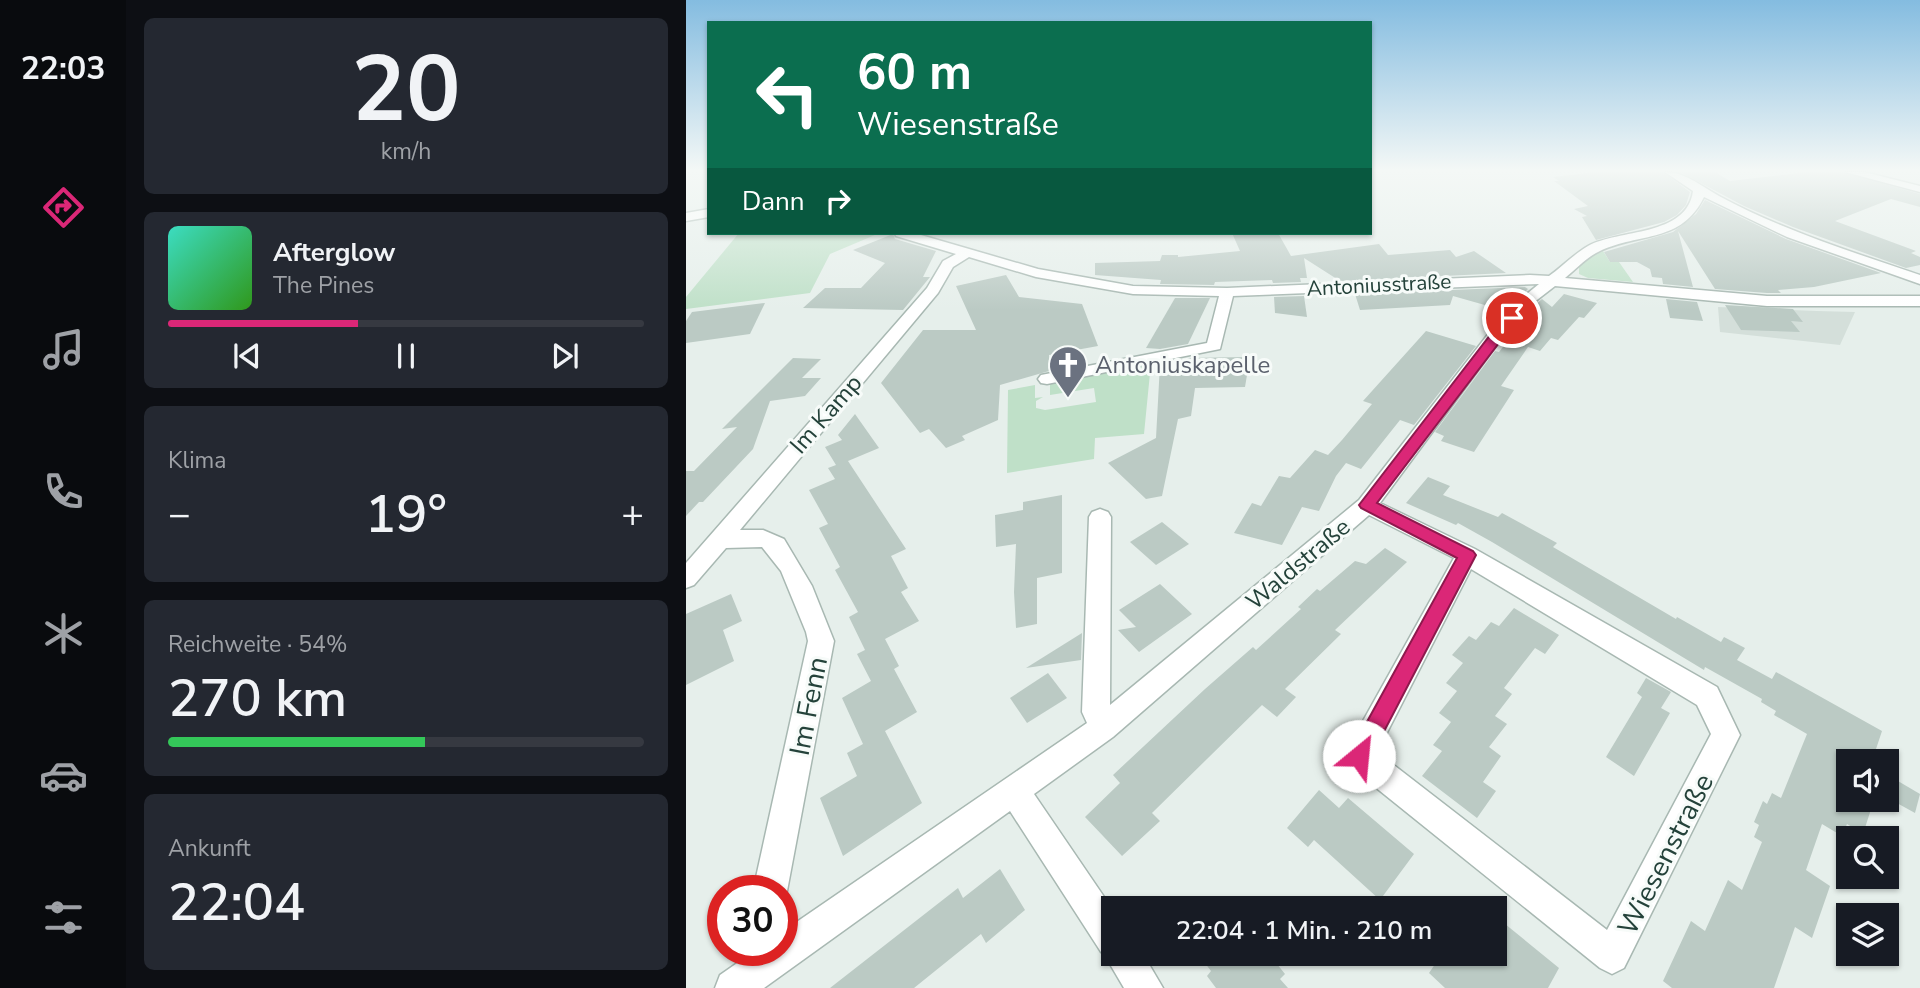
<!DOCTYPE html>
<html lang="de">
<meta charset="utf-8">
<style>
:root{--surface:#171b24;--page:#242831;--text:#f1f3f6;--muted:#9ea1a6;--line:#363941;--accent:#db2777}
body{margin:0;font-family:"Nunito Sans",sans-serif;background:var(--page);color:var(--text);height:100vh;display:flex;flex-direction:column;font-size:26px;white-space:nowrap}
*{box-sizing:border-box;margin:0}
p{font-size:23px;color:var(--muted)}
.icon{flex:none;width:38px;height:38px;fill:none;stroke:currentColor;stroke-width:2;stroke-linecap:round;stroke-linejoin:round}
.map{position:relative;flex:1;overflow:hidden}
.details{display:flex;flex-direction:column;gap:18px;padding:18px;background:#0d0f14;width:560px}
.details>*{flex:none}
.hud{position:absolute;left:21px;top:21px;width:665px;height:214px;border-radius:0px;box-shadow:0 2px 5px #0004;background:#0b6e4f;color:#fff;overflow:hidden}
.fabs{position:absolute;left:1150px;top:749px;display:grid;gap:14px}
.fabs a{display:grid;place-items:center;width:63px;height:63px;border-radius:0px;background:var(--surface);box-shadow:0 2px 5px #0004;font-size:35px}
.speed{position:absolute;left:21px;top:875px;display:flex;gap:14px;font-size:35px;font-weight:700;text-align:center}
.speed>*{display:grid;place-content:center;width:91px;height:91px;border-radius:50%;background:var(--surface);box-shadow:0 2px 5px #0004;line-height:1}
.speed .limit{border:10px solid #d22;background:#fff;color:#111}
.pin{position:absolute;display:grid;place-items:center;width:60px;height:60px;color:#fff;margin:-30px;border:4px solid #fff;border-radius:50%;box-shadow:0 2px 7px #0007}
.me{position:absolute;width:77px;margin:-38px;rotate:28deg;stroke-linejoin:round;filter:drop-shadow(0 0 5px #0008)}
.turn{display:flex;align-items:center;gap:24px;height:147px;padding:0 35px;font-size:32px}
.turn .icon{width:91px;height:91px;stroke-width:2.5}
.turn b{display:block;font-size:49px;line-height:60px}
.then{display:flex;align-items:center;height:66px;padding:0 35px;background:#0003;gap:14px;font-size:26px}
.big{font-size:52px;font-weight:600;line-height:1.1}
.details .tile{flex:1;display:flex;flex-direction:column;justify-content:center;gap:10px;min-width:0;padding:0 24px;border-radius:10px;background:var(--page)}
.details .dial{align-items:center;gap:0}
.dial b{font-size:91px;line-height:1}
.song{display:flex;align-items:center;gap:21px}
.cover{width:84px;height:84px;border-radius:10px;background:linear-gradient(135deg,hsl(170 70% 55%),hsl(110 70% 35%))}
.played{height:7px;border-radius:4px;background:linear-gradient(90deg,var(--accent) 40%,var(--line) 40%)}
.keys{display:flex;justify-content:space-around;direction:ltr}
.heat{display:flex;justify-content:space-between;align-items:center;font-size:38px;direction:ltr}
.charge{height:10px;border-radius:5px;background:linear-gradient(90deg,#34c759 54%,var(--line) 0)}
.trip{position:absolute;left:415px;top:896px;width:406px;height:70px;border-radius:0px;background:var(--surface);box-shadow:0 2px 5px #0004;font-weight:600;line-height:70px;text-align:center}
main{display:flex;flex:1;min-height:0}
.tab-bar{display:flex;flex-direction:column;width:126px;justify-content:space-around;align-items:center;background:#090b0e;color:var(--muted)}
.tab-bar .icon{width:49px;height:49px}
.tab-bar .active{color:var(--accent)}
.tab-bar b{font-size:32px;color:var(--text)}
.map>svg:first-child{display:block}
.built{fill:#d4dfda}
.green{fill:#bfe0c8}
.building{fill:#bbcac4}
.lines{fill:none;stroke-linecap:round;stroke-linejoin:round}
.minor-casing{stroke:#a8b8b2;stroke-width:3}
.minor{fill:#fff;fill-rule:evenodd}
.route{fill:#db2777;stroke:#8e194d;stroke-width:2}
.labels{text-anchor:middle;stroke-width:6;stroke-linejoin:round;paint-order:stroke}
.far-street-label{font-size:21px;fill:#24423a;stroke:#f7fbf9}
.worship-label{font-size:24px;fill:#5b616d;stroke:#f7fbf9;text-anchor:start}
.street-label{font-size:24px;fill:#24423a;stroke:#f7fbf9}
.near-street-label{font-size:28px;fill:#24423a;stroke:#f7fbf9}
</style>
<main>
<nav class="tab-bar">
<b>22:03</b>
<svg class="icon active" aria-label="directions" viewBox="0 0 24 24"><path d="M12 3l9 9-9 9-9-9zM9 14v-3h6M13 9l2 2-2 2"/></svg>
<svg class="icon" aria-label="music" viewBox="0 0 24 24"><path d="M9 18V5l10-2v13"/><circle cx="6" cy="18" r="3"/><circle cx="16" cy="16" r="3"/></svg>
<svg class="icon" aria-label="phone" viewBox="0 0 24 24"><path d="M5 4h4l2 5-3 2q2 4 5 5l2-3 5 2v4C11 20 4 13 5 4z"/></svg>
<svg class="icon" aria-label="climate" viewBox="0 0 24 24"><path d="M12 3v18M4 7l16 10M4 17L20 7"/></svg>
<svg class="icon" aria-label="car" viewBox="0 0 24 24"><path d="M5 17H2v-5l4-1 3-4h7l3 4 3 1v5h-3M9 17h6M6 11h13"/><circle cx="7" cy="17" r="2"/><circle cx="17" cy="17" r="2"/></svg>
<svg class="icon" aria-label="filters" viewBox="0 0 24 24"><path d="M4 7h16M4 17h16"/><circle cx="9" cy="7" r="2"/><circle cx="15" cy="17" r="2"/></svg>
</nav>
<section class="details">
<div class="tile dial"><b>20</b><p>km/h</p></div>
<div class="tile">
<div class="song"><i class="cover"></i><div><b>Afterglow</b><p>The Pines</p></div></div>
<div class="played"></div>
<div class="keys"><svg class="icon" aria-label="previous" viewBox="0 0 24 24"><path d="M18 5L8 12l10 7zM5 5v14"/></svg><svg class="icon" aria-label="pause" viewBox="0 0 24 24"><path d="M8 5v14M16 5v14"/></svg><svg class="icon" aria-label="next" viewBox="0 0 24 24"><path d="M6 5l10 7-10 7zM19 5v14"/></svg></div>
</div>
<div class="tile"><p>Klima</p>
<div class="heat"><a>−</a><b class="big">19°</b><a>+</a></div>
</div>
<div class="tile"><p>Reichweite · 54%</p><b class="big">270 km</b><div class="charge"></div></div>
<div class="tile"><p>Ankunft</p><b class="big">22:04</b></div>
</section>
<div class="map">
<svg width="1234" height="988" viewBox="0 0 1234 988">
<rect width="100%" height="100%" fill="#e6efeb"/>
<polygon class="built" points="1032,307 1131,311 1169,312 1154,345 1034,332"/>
<g class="green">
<polygon points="53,233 185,233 189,235 144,254 124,293 0,309 0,297"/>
<polygon points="917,251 924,262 933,262 947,282 902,278 893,274 893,267 902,258"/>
<polygon points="465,363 458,434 409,438 408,459 321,473 322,390 349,385 349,398 357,397 350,401 350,408 359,410 410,402 408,388 364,395 364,383"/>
</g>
<g class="building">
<polygon points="912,172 977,172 1004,192 1000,205 991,215 978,222 910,240 896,217 901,216 888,209 902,206 868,181 873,181 867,177"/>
<polygon points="994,172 1029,172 1044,181 1122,172 1156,172 1234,194 1234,207 1205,199 1149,221 1230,251 1225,253 1234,257 1234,265 1220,268 1107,227 1058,206"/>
<polygon points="1019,200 1100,239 1195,273 1128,287 1092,290 1095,293 1081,293 1029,289 992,231 1007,287 977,284 976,278 966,277 964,269 951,262 924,262 918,252 987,232 1010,214"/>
<polygon points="546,233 592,233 605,256 693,244 702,255 764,250 770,257 788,251 820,273 654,281 618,258 621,278 614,278 615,282 587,283 586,280 529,282 528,285 474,284 475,280 409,275 409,263 474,261 476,255 492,255 492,257 554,251"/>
<polygon points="207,234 209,239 250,251 237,277 244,277 217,310 117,308 139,288 175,288 199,263 167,250"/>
<polygon points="320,275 333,297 396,304 412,346 363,355 363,371 314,385 312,420 276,436 279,440 260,448 243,429 234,433 195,383 237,330 290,330 270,286"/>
<polygon points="839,287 842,289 820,311 767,296 764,305 674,310 669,294"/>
<polygon points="878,294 911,303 898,318 893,317 872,340 865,338 854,351 842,347 815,386 828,390 788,452 755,441 758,436 749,432 809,351 813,352 849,305 856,299 866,307"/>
<polygon points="618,296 621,317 589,313 588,297"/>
<polygon points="489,298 524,298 502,344 474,349 460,348"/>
<polygon points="980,299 1011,302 1017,321 984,318"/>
<polygon points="79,303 64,334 0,343 0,321 6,312"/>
<polygon points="1039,305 1107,309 1117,322 1105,321 1114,332 1055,330"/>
<polygon points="740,331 790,346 728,425 714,420 675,469 660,463 650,476 633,511 616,507 596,545 548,533 566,503 575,506 593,476 604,478 629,450 642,455 656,440 686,404 677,401"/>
<polygon points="564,357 559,387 509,388 505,416 492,419 476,496 460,499 422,463 470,438 474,364 502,358"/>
<polygon points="107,358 135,359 116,378 135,378 119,396 84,401 67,449 17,502 13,502 0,516 0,471 8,471 51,427 36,429"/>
<polygon points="169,414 193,448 162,461 220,549 205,556 222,588 215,592 233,621 199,639 213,666 208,669 231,712 199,731 236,803 157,856 134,798 171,776 161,753 177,744 156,698 185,681 171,654 179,650 163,617 172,612 149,570 154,567 133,528 142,524 123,490 149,479 142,468 150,465 139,447 156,440 152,435"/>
<polygon points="742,477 764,486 757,495 812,517 816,513 871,543 867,547 990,619 991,617 1035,642 1038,637 1059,648 1051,660 1086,679 1090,672 1196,731 1186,761 1162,761 1162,800 1188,800 1177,834 1161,824 1156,836 1136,824 1120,870 1144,886 1126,938 1109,927 1088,988 986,988 977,981 1005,921 1019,931 1042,880 1056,890 1076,842 1068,837 1073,825 1068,822 1077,801 1081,804 1086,793 1095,798 1121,734 1088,715 1090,711 1075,702 1076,699 1019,667 1018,670 806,542 772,523 770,525 720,503"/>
<polygon points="376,495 376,573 351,578 351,624 330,628 328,592 330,544 310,547 309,515 337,510 337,502"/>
<polygon points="476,522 503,544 470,565 444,542"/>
<polygon points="699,548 721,562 649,630 655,634 599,689 610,697 591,717 576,705 466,813 474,821 436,856 399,817 434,783 427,775 519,689 567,647 570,650 615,609 612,607 631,589 634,591 669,561 680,564"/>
<polygon points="474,584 506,614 453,652 432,630 450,627 433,610"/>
<polygon points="45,594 56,621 37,630 48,661 0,685 0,614"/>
<polygon points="828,608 873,635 859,654 849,648 818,688 826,694 809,716 821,724 803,747 815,756 797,782 810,791 791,818 736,776 756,751 747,745 765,722 753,713 771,691 760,683 777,663 766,655 783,636 790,640 805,622 813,626"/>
<polygon points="396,633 395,660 340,668"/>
<polygon points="362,673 381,698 341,723 324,698"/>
<polygon points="960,678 985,692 975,708 984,713 948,776 920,757 956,697 951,693"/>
<polygon points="1200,774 1234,794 1229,813 1200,797"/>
<polygon points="633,790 653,808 662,798 728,854 694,900 628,840 622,847 601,828"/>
<polygon points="314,869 339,910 300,943 295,934 228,988 144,988 272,888 277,898"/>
<polygon points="808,915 873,968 862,988 759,988 743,973 756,954 808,954"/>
<polygon points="512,954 583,954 599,974 594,979 602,988 530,988 521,976 525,971"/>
</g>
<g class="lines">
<defs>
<g id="minor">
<path d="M979,172C999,172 1015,186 1033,196C1096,230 1166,252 1234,275V284L1101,237L1018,197C995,244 954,232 914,251C902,256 890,269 879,278L1081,296H1234V306H1081L869,286L847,303L815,339L694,503L789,549L1031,687L1054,735L938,968L926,974L914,968L663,766L658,756L663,746L768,558L683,515L427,737L348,794L427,910V954H457L477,988H438L418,954L415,952L324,811L78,988H29L34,975L70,950H96V932L401,723L396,712L403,517L406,512L414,509L422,512L425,517L424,705L673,500L803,333L837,297L853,284L547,296L534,349L361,384L355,383L352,379L355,375L521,343L533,296L447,294L350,277L283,257L267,267L252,293L54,530H77L98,539L126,586L148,641L101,891L96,902V891H67L122,641L120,632L95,571L76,547L40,548L8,585L0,588V563L241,288L257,261L270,254L210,236L209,233H228L352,269L447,286L541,288L844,275L863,276C876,267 888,254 902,246C932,229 1001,237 1007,191ZM785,569L1011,705L1025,734L921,930L691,752Z"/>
<polygon points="1159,172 1178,172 1234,186 1234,192"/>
<polygon points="23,209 23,217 0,221 0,213"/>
</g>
</defs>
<use href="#minor" class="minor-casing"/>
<use href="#minor" class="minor"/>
</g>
<linearGradient id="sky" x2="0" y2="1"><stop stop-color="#84bce0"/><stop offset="0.55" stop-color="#f4f8f6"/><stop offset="1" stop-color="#f4f8f6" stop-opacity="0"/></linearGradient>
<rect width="1234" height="310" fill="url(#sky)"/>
<polygon class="route" points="822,316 832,318 691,503 787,551 790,555 681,764 673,767 666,764 662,756 666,749 771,558 675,508 673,505 805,334"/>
<defs>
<symbol id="church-pin" viewBox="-11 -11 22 30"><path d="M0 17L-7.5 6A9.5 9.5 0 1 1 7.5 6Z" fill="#6b7280" stroke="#f7fbf9"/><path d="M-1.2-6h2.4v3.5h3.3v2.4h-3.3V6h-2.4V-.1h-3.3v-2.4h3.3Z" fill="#fff"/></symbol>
</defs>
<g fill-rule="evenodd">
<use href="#church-pin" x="360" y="343" width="44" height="60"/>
</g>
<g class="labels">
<g class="far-street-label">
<text transform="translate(693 285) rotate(-3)" y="7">Antoniusstraße</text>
</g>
<g class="worship-label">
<text x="409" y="373">Antoniuskapelle</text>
</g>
<g class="street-label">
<text transform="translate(140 414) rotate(-49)" y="8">Im Kamp</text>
<text transform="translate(612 564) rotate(-40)" y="8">Waldstraße</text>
</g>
<g class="near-street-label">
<text transform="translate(122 706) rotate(-79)" y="10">Im Fenn</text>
<text transform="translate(979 854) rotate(-63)" y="10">Wiesenstraße</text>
</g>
</g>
</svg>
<div class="fabs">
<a><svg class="icon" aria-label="sound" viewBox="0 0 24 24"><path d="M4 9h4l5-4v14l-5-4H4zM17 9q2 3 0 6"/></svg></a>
<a><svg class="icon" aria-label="search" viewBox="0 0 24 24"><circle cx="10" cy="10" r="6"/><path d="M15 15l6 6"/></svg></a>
<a><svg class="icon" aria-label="layers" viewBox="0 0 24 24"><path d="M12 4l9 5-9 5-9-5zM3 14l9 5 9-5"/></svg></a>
</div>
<div class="speed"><div class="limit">30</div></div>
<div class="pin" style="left:826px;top:318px;background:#d93025"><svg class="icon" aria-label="arrive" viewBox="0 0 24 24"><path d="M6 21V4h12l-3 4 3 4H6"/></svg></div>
<svg class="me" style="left:673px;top:756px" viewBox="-20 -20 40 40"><circle r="19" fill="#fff"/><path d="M0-13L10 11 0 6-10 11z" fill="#db2777"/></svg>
<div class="trip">22:04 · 1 Min. · 210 m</div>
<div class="hud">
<div class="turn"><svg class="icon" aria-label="left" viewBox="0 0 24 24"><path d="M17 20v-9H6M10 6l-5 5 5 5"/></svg><div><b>60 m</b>Wiesenstraße</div></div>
<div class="then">Dann<svg class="icon" aria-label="right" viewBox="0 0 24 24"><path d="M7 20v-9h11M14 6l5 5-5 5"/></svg></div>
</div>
</div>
</main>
